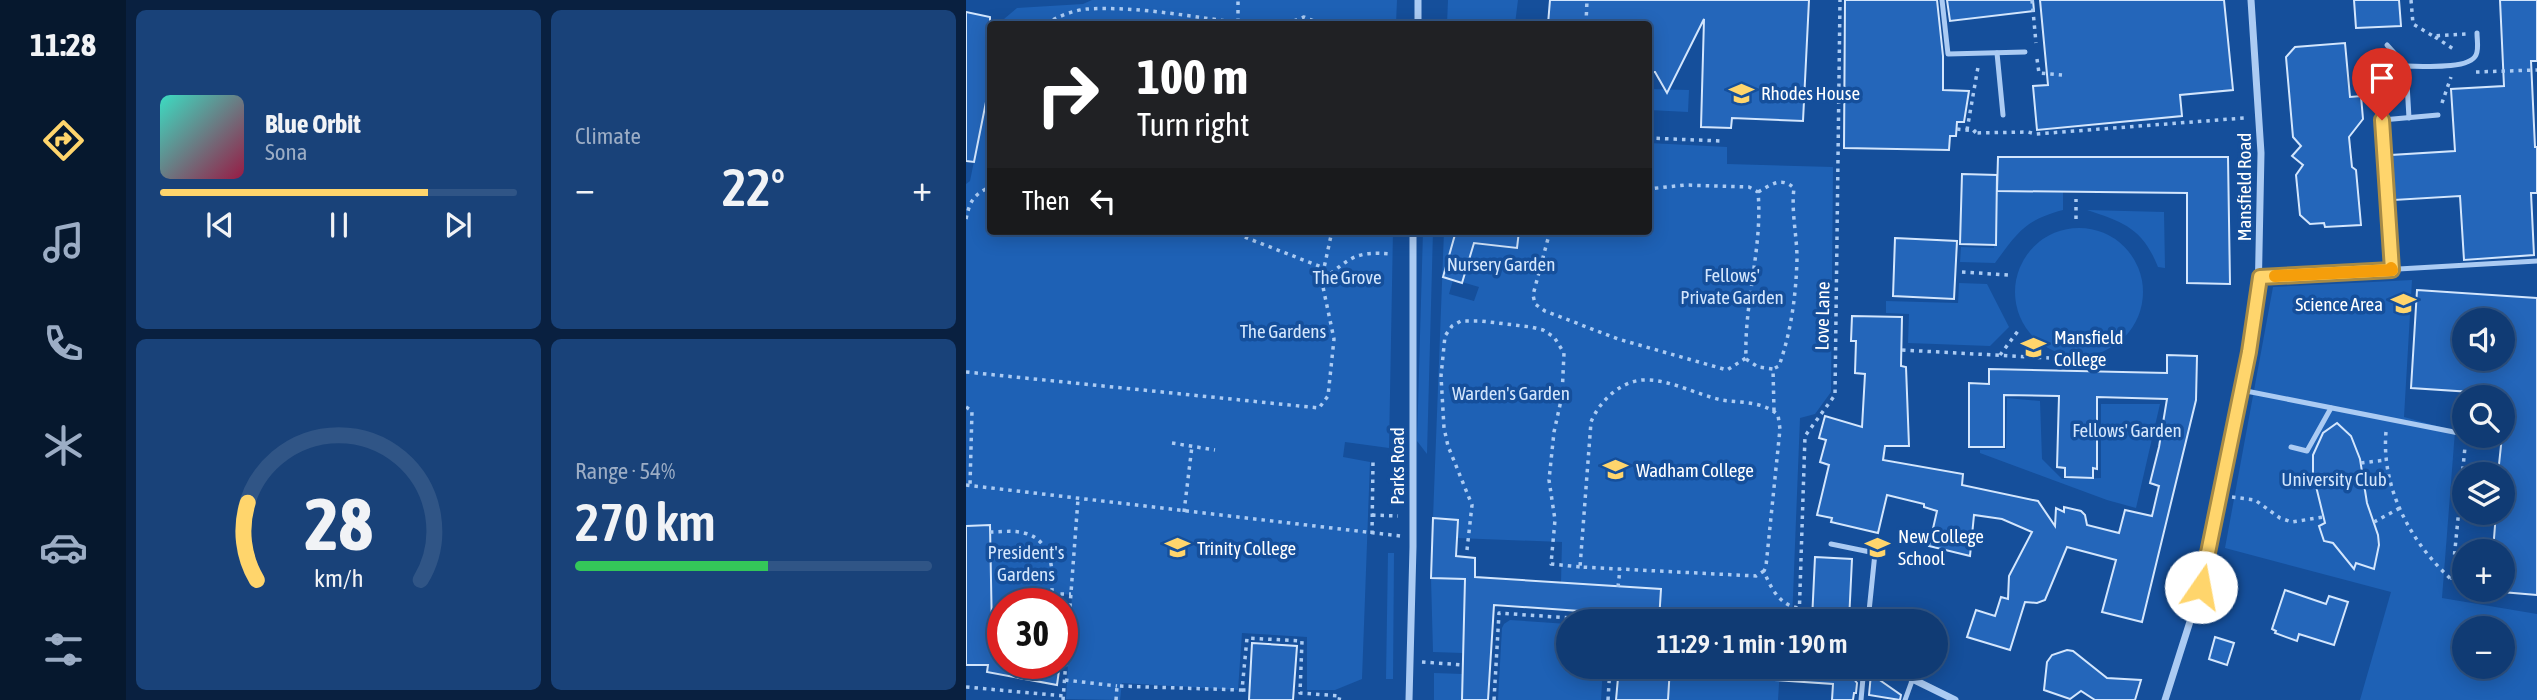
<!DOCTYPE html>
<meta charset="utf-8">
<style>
:root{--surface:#103b74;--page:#194279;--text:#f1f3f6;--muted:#9cadc5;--line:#305586;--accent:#ffd56c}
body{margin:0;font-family:"Asap Condensed",sans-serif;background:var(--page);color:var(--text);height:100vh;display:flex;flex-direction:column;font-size:26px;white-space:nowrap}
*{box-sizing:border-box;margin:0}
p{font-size:23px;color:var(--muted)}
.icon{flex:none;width:38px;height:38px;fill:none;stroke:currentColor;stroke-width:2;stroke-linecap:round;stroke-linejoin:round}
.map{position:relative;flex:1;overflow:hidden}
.side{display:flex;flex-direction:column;gap:10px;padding:10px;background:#092040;width:840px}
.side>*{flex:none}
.hud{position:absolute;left:21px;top:21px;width:665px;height:214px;border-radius:7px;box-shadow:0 4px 18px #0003,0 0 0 2px var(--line);background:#202124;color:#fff;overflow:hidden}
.fabs{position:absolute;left:1486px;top:308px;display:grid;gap:14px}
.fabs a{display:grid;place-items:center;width:63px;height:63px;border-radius:50%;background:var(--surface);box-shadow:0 4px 18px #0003,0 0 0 2px var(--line);font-size:35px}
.speed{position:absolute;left:21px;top:588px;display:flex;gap:14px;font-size:35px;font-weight:700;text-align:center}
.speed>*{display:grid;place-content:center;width:91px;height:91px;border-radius:50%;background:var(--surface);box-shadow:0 4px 18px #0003,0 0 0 2px var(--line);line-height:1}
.speed .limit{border:10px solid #d22;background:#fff;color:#111}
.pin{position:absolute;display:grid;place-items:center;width:60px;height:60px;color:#fff;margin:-72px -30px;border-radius:50% 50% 50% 0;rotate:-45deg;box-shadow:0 0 7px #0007}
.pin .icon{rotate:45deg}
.me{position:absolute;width:77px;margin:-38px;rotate:12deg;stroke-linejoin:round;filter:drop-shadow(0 0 5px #0008)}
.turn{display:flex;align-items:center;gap:24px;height:147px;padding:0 35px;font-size:32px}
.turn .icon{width:91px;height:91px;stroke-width:2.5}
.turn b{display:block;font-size:49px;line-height:60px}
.then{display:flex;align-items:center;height:66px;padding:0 35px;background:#0003;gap:14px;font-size:26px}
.big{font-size:52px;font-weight:600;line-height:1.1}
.side .tile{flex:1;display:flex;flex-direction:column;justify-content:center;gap:10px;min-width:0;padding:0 24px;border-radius:10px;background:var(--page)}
.side .dial{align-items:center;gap:0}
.dial svg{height:182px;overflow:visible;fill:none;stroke:var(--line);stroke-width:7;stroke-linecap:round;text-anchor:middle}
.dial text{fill:var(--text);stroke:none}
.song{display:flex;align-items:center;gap:21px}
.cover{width:84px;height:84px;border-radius:10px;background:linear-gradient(135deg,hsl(170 70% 55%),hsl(340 70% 35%))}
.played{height:7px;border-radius:4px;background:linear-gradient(90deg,var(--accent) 75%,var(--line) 75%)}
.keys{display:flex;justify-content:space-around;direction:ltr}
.heat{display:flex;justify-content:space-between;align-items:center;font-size:38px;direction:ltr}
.charge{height:10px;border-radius:5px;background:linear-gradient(90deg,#34c759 54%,var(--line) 0)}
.side .tiles{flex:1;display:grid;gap:10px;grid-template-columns:repeat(2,1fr)}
.trip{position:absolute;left:590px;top:609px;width:392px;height:70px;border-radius:35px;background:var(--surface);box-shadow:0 4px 18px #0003,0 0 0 2px var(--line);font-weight:600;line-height:70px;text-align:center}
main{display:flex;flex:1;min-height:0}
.tabs{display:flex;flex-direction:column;width:126px;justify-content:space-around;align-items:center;background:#06182e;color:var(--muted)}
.tabs .icon{width:49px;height:49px}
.tabs .current{color:var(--accent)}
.tabs b{font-size:32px;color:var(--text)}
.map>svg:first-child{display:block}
.green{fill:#1e61b5;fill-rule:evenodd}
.building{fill:#2466ba;stroke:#d3e6fd;stroke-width:2;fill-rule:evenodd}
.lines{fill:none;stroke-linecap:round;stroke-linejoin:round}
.path{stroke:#abcbf3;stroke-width:3.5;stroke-dasharray:3.5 5;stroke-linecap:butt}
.lane{stroke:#abcbf3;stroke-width:5}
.street{stroke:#abcbf3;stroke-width:7}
.route-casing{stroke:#a68a46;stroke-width:18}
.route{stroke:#ffd56c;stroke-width:12}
.slow{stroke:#f59e0b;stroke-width:12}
.labels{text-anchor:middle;stroke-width:7;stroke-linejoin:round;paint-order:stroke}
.poi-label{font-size:19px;fill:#fff;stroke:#154f9b;text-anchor:start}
.street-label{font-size:19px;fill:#fff;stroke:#154f9b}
.park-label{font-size:19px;fill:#d3e6fd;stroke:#154f9b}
</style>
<main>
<nav class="tabs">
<b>11:28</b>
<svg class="icon current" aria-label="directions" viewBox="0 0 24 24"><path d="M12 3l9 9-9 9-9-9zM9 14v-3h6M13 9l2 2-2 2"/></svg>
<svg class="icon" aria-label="music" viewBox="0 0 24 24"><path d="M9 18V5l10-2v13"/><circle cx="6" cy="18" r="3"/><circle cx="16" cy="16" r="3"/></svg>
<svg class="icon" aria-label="phone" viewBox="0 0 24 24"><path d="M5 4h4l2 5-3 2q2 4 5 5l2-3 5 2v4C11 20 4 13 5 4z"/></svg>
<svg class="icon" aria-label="climate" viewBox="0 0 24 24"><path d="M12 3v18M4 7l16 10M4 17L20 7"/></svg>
<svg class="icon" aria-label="car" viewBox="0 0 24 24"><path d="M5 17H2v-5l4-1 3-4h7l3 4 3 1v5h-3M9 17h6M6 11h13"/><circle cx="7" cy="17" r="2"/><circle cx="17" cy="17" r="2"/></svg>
<svg class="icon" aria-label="filters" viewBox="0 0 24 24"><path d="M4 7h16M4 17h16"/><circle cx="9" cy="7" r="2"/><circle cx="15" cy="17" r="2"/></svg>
</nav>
<section class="side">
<div class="tiles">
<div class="tile">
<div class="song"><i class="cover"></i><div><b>Blue Orbit</b><p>Sona</p></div></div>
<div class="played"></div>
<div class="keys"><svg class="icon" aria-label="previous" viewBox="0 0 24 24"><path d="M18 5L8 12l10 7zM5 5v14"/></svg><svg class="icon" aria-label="pause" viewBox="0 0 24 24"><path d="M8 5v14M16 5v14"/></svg><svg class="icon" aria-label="next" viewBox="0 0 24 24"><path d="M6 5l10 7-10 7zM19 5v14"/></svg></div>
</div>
<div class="tile"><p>Climate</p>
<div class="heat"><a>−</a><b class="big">22°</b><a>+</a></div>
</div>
<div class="tile dial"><svg viewBox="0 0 100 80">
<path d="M14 69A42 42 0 1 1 86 69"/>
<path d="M14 69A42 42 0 0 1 10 35" stroke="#ffd56c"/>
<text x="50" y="56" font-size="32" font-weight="700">28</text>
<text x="50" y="72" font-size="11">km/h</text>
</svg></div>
<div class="tile"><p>Range · 54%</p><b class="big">270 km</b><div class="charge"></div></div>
</div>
</section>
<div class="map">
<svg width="1571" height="700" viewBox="0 0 1571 700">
<rect width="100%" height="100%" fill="#154f9b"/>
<g class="green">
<polygon points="126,0 431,0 430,24 37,24 38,19 51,8 117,4"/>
<polygon points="482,0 552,0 549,24 481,24"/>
<polygon points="24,82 24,231 427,231 423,448 379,442 377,457 404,462 396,679 369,690 341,690 341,637 276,633 272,690 156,683 154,700 100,699 106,595 97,594 96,642 96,604 37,604 37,636 28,635 0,526 0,184 4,181"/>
<polygon points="683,89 723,90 722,112 683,110"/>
<polygon points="683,143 761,147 761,164 867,167 865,392 849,414 834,418 826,621 772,621 772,618 694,613 695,589 595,583 596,542 491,538 492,520 467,518 478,231 490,231 487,280 483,294 508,301 513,287 496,282 511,231 682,231"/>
<path d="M1031,191L1097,192V210C1059,220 1052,232 1029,263L994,262L995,247L1028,248Z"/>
<path d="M1121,210L1198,212L1199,268L1192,267C1177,229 1158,222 1121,210Z"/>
<circle cx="1113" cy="292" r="64"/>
<polygon points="457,231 467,231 461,454 451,441"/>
<path d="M1446,280L1438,417L1489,431L1476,598L1571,614V700H1394L1425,592L1259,548L1307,287ZM1498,628H1536V667H1498Z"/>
<polygon points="993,283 1021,284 1043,327 1024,346 942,343 943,314 920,313 920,301 992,303"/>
<polygon points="1041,398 1074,401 1076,459 1096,479 1135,478 1135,404 1194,404 1170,508 1141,500 1014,453 1014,450 1040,449"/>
<polygon points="422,553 428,553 427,679 420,679"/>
<polygon points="465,578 499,579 497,653 467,652"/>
<polygon points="544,620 602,624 602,667 637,667 635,700 532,700 536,628 538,624"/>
<polygon points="704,667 814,667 812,700 702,700"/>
<polygon points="468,673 497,674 496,700 468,700"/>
</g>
<g class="building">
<polygon points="584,0 843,0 837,121 766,118 765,128 735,127 738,19 701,93 689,72 682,72 682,24 582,24"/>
<polygon points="879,0 971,0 977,56 977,90 1003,91 998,122 991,122 990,136 984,136 983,150 878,148"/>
<polygon points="981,0 1067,0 1068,11 984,21"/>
<polygon points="1074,0 1258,0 1267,90 1214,95 1216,116 1071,130 1067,86 1082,85"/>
<polygon points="1388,0 1433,0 1435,26 1390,28"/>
<polygon points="1534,0 1571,0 1571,61 1565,61 1569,147 1571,147 1571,193 1565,193 1568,255 1498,260 1494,196 1428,200 1425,155 1489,151 1485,89 1538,86"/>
<polygon points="0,12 24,17 24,82 8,162 0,161"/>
<polygon points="1379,43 1384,97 1395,96 1397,119 1383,137 1386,167 1390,170 1395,225 1359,227 1358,223 1344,224 1334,215 1330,175 1337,165 1326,156 1335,146 1327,137 1320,57 1329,47"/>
<polygon points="1032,157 1262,157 1264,284 1221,283 1221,193 1031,191"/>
<polygon points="996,174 1031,175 1030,245 994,244"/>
<polygon points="490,231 553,231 551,248 508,243 496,283 477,277"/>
<polygon points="929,238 991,241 988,299 927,296"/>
<path d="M1451,290L1571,298V595L1536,592V551H1527L1530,513H1536V474H1532L1536,436V394L1445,388ZM1498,320H1536V359H1498Z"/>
<polygon points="886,316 936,317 935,366 940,367 943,446 919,446 917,460 997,474 996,485 1072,501 1089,526 1090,508 1098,512 1098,507 1115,511 1119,515 1121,525 1153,533 1159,510 1186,516 1193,486 1184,483 1193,447 1201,399 1131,397 1131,469 1127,468 1127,478 1099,477 1099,468 1091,467 1093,396 1038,395 1038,447 1003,447 1003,383 1023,384 1023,369 1201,373 1201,355 1231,356 1230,400 1176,622 1136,612 1150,560 1101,547 1079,600 1071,603 1059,602 1044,650 1001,637 1010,610 1029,616 1035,597 1042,599 1043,576 1066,532 1036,519 1008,515 1004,556 963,546 971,511 958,507 958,504 921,495 912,533 865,522 866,518 851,515 863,465 854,462 860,440 853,438 859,416 896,427 899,374 889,373 890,341 885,341"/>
<polygon points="1371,423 1385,436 1394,459 1401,503 1412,535 1413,545 1408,569 1390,563 1388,569 1367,543 1358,541 1353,526 1359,523 1347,474 1347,455 1357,433"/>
<polygon points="467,518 492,520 490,556 509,558 509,577 695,589 693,621 656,621 656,614 528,605 522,700 496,700 499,579 465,578"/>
<polygon points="24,525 26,634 37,636 37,663 94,663 91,685 21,672 22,665 0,665 0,526"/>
<polygon points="849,557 886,559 883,621 846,620"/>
<polygon points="1319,590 1360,604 1363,596 1382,602 1368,645 1333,634 1331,641 1309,633 1310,631 1306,629"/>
<polygon points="1249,637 1268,643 1261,665 1243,659"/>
<polygon points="286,643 331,646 327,700 283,700"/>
<polygon points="1101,650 1107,651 1141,678 1175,680 1169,700 1129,700 1115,691 1104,699 1078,690 1081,662 1086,655"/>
<polygon points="653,667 704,667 702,700 650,700"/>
<polygon points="810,667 880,669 891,683 890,693 888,693 887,700 866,700 867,684 809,680"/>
<polygon points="905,674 935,695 934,700 903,695"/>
</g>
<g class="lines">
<g class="path">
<polyline points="1066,0 1070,43"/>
<polyline points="1445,0 1447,24 1467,36 1500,34"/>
<polyline points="272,22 272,0"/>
<path d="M80,24C90,17 108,10 121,9C175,6 231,18 284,24"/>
<polyline points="320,24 338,17 355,24"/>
<polyline points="620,24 621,0"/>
<polyline points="1469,37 1489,50"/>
<polyline points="1071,59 1073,73 1096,75"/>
<polyline points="1510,72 1571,70"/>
<polyline points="1476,103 1485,77"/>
<polyline points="991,129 1009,131 1007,133 1062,132 1070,134 1278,118"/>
<polyline points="1001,130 1012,67"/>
<polyline points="682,138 755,141"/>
<path d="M792,192C805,185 815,176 828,188C825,212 831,235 831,259C830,296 825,332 813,366L807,369"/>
<path d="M0,219C4,201 7,195 24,187"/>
<polyline points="1110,219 1110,199"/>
<polyline points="263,231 358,268"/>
<path d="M584,231L567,295L569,304L579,311L652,339L761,370L780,358C778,302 797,246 792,192L783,187L719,185L682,189"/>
<polyline points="996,272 1042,275"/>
<path d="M358,279C385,257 390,251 426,254"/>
<polyline points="936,350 1083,358"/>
<polyline points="1034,355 1052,331"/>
<polyline points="780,359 792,367 807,369 808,411"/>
<polyline points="0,372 353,408 362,396 368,339 357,287 358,268 366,231"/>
<polyline points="0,407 6,411 4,485"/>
<path d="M1420,432C1415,488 1445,543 1486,580"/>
<polyline points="206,443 249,450"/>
<polyline points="1395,463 1420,460"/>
<polyline points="0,485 434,536"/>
<polyline points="1266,497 1289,500 1314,518 1326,522 1357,517"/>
<polyline points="218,512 226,446"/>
<polyline points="406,515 432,516"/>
<polyline points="1408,522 1434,508"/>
<path d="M24,532C35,532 47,530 58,533C89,540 89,579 84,604"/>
<polyline points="406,534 407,462"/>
<polyline points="501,550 506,505 482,446 478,428 475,376 479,336 486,326 495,321 515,321 565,327 577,330 588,337 598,353 596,396 588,432 583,480 589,520 585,564 614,567"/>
<path d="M798,571L790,576L614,567L625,422C634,400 657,378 683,380C707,381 732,395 756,400C775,403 797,401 812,415L814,429L800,566L798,571C804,587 814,606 833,608"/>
<polyline points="1486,580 1499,447"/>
<polyline points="652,587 654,569"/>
<polyline points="86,594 105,594"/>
<polyline points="31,607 31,629 37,630"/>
<polyline points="647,620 651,614"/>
<polyline points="833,621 839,436 869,395 874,0"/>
<polyline points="456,662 497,665"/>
<polyline points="99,680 151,686"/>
<polyline points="0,687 98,696"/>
<polyline points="276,690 283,690"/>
<polyline points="97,700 112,499"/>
<polyline points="150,700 151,686 276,690 281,638 336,641 334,693 374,696 373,700"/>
<polyline points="528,700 533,613 647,621"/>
<polyline points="642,700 644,667"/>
</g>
<g class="lane">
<polyline points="976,0 982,54 1059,52"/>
<polyline points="1421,45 1440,66"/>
<polyline points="1031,53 1037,115"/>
<path d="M1443,118L1440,66C1456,66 1503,70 1510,55C1513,49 1511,40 1511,33"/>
<polyline points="1425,270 1416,120 1472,115"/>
<polyline points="1294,277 1571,261"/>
<polyline points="1275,390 1498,434"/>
<polyline points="1325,447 1341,451 1365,408"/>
<polyline points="865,544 909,553 902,621"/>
<polyline points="895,700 898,667"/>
<polyline points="939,700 947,678"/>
</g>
<g class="street">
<polyline points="452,24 452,0"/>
<polyline points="922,667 989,700"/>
<polyline points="443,700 447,547 447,231"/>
<polyline points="1199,700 1235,587 1292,300 1295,153 1285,0"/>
</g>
</g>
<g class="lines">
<defs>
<polyline id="route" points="1235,587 1283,352 1294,277 1426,270 1416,120"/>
</defs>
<use href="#route" class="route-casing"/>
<use href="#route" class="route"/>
<polyline class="slow" points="1309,276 1426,270 1425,268"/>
</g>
<defs>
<symbol id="university-bare" viewBox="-9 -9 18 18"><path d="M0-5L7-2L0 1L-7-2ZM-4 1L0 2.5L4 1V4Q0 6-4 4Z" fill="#ffd56c" stroke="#154f9b" stroke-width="2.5" paint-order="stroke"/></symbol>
<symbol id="school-bare" viewBox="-9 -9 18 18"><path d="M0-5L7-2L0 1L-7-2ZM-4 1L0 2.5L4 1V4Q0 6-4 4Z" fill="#ffd56c" stroke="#154f9b" stroke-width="2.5" paint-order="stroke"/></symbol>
</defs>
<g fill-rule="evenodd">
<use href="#university-bare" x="758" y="76" width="35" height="35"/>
<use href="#university-bare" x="1420" y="286" width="35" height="35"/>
<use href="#university-bare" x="1050" y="330" width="35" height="35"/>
<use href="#university-bare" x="632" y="452" width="35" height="35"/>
<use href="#school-bare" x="894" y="530" width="35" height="35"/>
<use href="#university-bare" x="194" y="530" width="35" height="35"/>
</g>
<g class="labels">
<g class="poi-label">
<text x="795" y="100">Rhodes House</text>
<text x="1417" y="311" text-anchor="end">Science Area</text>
<text x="1088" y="344">Mansfield<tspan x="1088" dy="22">College</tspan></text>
<text x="670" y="477">Wadham College</text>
<text x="932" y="543">New College<tspan x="932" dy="22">School</tspan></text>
<text x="231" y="555">Trinity College</text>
</g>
<g class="street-label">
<text transform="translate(1278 187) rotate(-90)" y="7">Mansfield Road</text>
<text transform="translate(856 316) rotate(-89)" y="7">Love Lane</text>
<text transform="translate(431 466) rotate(-90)" y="7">Parks Road</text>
</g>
<g class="park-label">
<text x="535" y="271">Nursery Garden</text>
<text x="766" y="282">Fellows'<tspan x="766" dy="22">Private Garden</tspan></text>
<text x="381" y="284">The Grove</text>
<text x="317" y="338">The Gardens</text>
<text x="545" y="400">Warden's Garden</text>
<text x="1161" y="437">Fellows' Garden</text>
<text x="1368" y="486">University Club</text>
<text x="60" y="559">President's<tspan x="60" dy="22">Gardens</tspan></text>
</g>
</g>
</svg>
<div class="fabs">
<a><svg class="icon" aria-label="sound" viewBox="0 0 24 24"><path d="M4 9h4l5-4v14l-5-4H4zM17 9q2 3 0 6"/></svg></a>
<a><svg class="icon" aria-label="search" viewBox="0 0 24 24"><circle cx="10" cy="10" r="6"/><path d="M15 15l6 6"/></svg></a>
<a><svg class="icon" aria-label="layers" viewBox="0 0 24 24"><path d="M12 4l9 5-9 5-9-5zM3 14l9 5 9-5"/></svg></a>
<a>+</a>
<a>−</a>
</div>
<div class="speed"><div class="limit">30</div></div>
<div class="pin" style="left:1416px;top:120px;background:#d93025"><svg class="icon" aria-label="arrive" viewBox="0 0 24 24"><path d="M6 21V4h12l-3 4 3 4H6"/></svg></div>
<svg class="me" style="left:1235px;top:587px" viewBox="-20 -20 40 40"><circle r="19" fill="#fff"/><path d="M0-13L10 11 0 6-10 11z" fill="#ffd56c"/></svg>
<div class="trip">11:29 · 1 min · 190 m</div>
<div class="hud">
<div class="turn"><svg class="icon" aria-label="right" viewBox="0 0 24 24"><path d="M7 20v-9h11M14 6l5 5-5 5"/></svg><div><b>100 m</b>Turn right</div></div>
<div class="then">Then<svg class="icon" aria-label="left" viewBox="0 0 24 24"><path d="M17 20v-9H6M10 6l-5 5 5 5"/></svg></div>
</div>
</div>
</main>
